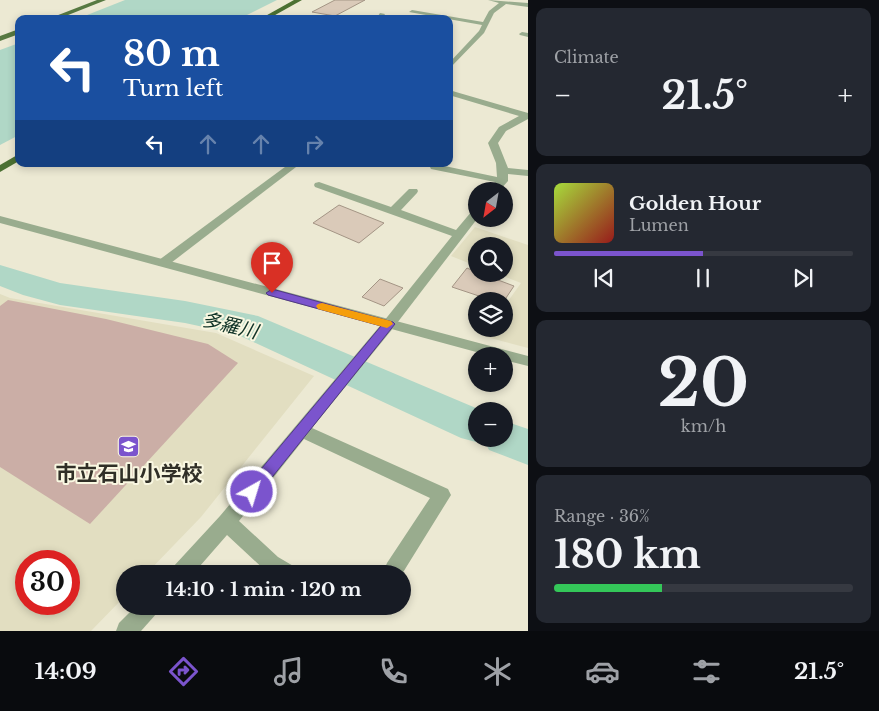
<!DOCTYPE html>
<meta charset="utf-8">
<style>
:root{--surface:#171b24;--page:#242831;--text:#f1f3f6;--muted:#9ea1a6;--line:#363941;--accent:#7b54cd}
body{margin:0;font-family:"Libre Baskerville","Noto Sans JP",serif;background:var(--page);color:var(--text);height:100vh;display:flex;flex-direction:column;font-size:19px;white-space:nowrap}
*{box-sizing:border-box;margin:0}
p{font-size:16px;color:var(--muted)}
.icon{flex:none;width:28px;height:28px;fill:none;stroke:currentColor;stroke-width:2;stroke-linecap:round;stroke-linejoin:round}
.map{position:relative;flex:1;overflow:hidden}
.drawer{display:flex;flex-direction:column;gap:8px;padding:8px;background:#0d0f14;width:351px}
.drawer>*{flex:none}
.banner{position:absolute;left:15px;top:15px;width:438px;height:152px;border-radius:10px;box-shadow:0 2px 8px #0003;background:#1a4fa0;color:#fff;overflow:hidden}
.needle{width:32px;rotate:211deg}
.buttons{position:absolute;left:468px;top:182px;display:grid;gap:10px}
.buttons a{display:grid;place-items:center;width:45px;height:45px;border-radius:50%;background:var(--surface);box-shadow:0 2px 8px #0003;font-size:25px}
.speed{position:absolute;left:15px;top:550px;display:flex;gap:10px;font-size:25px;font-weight:700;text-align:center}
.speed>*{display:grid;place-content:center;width:65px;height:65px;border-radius:50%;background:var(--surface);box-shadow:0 2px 8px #0003;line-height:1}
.speed .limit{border:8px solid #d22;background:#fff;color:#111}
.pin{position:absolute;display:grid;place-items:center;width:42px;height:42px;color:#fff;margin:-51px -21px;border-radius:50% 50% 50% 0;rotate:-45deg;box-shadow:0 0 5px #0007}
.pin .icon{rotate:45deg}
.me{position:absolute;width:55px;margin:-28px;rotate:39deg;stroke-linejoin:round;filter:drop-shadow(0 0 4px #0008)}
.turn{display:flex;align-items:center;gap:18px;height:105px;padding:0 25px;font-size:22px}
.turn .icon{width:65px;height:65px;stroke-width:2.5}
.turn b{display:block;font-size:35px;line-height:42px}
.lanes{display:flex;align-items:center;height:48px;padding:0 25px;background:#0003;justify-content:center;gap:25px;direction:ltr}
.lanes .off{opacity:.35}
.big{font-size:38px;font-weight:700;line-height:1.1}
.drawer .tile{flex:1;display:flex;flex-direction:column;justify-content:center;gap:8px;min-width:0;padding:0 18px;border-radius:10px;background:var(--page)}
.drawer .dial{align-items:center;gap:0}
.dial b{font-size:65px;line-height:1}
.song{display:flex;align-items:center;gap:15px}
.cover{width:60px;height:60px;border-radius:8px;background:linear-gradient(135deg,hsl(80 70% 55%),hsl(0 70% 35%))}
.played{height:5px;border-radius:2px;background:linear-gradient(90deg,var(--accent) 50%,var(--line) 50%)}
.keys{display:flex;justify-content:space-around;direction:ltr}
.heat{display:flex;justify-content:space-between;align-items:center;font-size:28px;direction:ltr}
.charge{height:8px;border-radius:4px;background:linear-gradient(90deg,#34c759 36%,var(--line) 0)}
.trip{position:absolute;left:116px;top:565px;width:295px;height:50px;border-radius:25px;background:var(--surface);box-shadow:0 2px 8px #0003;font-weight:700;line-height:50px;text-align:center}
.menu{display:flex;height:80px;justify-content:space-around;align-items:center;background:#090b0e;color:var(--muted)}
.menu .icon{width:35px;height:35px}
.menu .active{color:var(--accent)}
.menu b{font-size:22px;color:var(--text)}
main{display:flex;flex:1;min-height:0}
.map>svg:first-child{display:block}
.built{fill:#e2dec1;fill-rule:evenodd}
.green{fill:#cbaea6}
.water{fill:#b0d7c6}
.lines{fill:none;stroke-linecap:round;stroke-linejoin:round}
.river{fill:#b0d7c6;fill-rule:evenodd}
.building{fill:#dacab9;stroke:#a49585}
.minor{fill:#99ac8e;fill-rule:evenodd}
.tertiary{fill:#99ac8e;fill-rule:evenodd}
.primary{fill:#577941;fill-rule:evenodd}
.trunk{fill:#4b7032;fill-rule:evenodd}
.route{fill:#7b54cd;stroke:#503785}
.slow{fill:#f59e0b}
.labels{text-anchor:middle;stroke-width:4;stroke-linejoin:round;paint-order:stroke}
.water-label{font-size:19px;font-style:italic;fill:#0f3226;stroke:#f9f7e1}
.near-poi-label{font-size:21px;font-weight:bold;fill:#302f27;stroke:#f9f7e1}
</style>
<main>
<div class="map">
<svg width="528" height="631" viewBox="0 0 528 631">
<rect width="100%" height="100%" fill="#ece9d3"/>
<g class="built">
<polygon points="475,227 528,245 528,348 483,336 489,329 504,329 504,307 521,283 498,274 504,274 504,246 476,246 476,266 451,256"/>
<path d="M0,294L10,298L216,333L314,376L201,517L146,574H125V596L91,631H0ZM26,561H69V604H26Z"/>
</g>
<polygon class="green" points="8,300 106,319 208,344 238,363 90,524 0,467 0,306"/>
<g class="water">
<polygon points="125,0 277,0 239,19 77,19"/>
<polygon points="19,43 19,135 0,145 0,50"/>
</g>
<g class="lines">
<polygon class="river" points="0,265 60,283 185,301 258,316 483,411 476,411 476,439 504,439 504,421 528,429 528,465 489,450 484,440 476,442 461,438 236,334 185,323 60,305 23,295 0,286"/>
</g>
<g class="building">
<polygon points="335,0 365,0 335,16 312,12"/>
<polygon points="339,205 384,223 359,243 313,223"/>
<polygon points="467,268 476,272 476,274 482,274 514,286 504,301 494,301 452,287"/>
<polygon points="380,279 403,288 384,306 362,297"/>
</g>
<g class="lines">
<g class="minor">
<polygon points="488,0 528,3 528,7 506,4 494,13 484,33 449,69 449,63 479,31 482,25 409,12 412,10 483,22 489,11 499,3"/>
<polygon points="380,13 385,14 382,19 376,19"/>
<polygon points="522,32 528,33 528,37 520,35 519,34"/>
<polygon points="449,90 528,113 528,119 506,131 498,143 508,168 528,170 528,176 508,174 508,181 499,191 488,191 495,182 431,169 430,167 435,164 497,177 496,163 488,143 499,127 519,116 449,95"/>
<polygon points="289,164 300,164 167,266 159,266 157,263 159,260"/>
<polygon points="319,182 391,207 409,189 417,189 418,191 417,193 401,210 456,230 472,211 476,210 477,219 394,327 312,428 448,489 451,495 402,574 386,574 384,570 387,563 430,498 304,439 239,521 278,557 295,567 298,574 269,574 227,535 193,574 170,574 173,567 220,516 384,321 452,236 315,187 314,185 315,183"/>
<polygon points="136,606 160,606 157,613 141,631 116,631 119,623"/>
</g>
<polygon class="tertiary" points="0,216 528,356 528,366 504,360 504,356 491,356 0,223"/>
<g class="primary">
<polygon points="97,0 106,0 58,19 48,19"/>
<polygon points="19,29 19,34 0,41 0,36"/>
</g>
<g class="trunk">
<polygon points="294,0 302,0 268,19 260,19"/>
<polygon points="19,154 19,161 0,172 0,165"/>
</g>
</g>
<polygon class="route" points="272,289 393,322 395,324 257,496 252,498 246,496 244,492 246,487 381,326 268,295 266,293"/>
<polygon class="slow" points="322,303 391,321 393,324 387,328 318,309 316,306 318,304"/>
<defs>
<symbol id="school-square" viewBox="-11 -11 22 22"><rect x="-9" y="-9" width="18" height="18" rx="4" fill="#7b54cd" stroke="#f9f7e1"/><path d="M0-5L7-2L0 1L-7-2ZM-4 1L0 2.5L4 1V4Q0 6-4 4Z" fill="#fff"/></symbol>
</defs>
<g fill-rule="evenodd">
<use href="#school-square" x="116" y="434" width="25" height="25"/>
</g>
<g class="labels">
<g class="water-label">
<text transform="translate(230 325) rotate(14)" y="7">多羅川</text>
</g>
<g class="near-poi-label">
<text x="129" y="481">市立石山小学校</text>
</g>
</g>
</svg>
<div class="buttons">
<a><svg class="needle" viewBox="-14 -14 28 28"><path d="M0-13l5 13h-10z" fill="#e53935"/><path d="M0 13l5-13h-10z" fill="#9ea1a6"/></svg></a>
<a><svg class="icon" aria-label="search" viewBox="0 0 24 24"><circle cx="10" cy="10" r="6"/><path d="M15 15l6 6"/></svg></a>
<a><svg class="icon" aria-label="layers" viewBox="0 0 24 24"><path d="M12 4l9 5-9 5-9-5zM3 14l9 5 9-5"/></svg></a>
<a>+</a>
<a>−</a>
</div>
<div class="speed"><div class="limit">30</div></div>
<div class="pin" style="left:272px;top:293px;background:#d93025"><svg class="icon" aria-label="arrive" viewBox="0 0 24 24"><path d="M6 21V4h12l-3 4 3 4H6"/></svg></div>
<svg class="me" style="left:252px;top:492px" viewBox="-20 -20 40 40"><circle r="17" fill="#7b54cd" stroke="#fff" stroke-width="3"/><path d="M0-11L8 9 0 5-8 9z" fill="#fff"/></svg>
<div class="trip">14:10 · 1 min · 120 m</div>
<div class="banner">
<div class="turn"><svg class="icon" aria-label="left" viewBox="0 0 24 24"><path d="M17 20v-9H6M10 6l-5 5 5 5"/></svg><div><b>80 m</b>Turn left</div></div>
<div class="lanes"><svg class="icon" aria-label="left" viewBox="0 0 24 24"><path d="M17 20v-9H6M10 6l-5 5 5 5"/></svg><svg class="icon off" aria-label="ahead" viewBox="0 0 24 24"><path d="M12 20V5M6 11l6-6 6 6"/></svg><svg class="icon off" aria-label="ahead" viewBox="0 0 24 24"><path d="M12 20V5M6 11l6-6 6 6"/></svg><svg class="icon off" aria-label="right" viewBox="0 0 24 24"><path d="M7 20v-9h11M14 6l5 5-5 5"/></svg></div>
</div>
</div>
<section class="drawer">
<div class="tile"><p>Climate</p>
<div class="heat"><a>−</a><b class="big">21.5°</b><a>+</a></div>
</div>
<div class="tile">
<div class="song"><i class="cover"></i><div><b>Golden Hour</b><p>Lumen</p></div></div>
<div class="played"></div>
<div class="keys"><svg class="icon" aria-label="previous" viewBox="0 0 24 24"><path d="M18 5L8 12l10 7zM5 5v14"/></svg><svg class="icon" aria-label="pause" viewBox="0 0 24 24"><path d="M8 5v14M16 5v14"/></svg><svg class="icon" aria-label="next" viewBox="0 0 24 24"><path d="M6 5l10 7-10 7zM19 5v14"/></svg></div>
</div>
<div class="tile dial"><b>20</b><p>km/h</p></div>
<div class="tile"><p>Range · 36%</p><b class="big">180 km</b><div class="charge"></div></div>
</section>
</main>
<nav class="menu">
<b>14:09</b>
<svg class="icon active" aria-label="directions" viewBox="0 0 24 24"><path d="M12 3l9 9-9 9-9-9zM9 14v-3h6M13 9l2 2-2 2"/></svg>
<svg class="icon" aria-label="music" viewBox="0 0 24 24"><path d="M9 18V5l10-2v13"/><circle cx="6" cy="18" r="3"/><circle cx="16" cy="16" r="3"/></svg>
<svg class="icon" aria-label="phone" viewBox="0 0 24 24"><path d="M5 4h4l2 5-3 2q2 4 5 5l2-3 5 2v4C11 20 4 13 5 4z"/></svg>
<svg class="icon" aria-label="climate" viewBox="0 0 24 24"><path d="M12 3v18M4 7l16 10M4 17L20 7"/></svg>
<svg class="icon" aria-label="car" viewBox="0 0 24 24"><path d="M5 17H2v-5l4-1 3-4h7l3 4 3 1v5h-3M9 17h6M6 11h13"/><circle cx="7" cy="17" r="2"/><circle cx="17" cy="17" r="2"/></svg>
<svg class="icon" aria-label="filters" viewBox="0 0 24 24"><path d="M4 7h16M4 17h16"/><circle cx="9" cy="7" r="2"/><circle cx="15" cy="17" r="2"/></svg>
<b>21.5°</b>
</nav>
